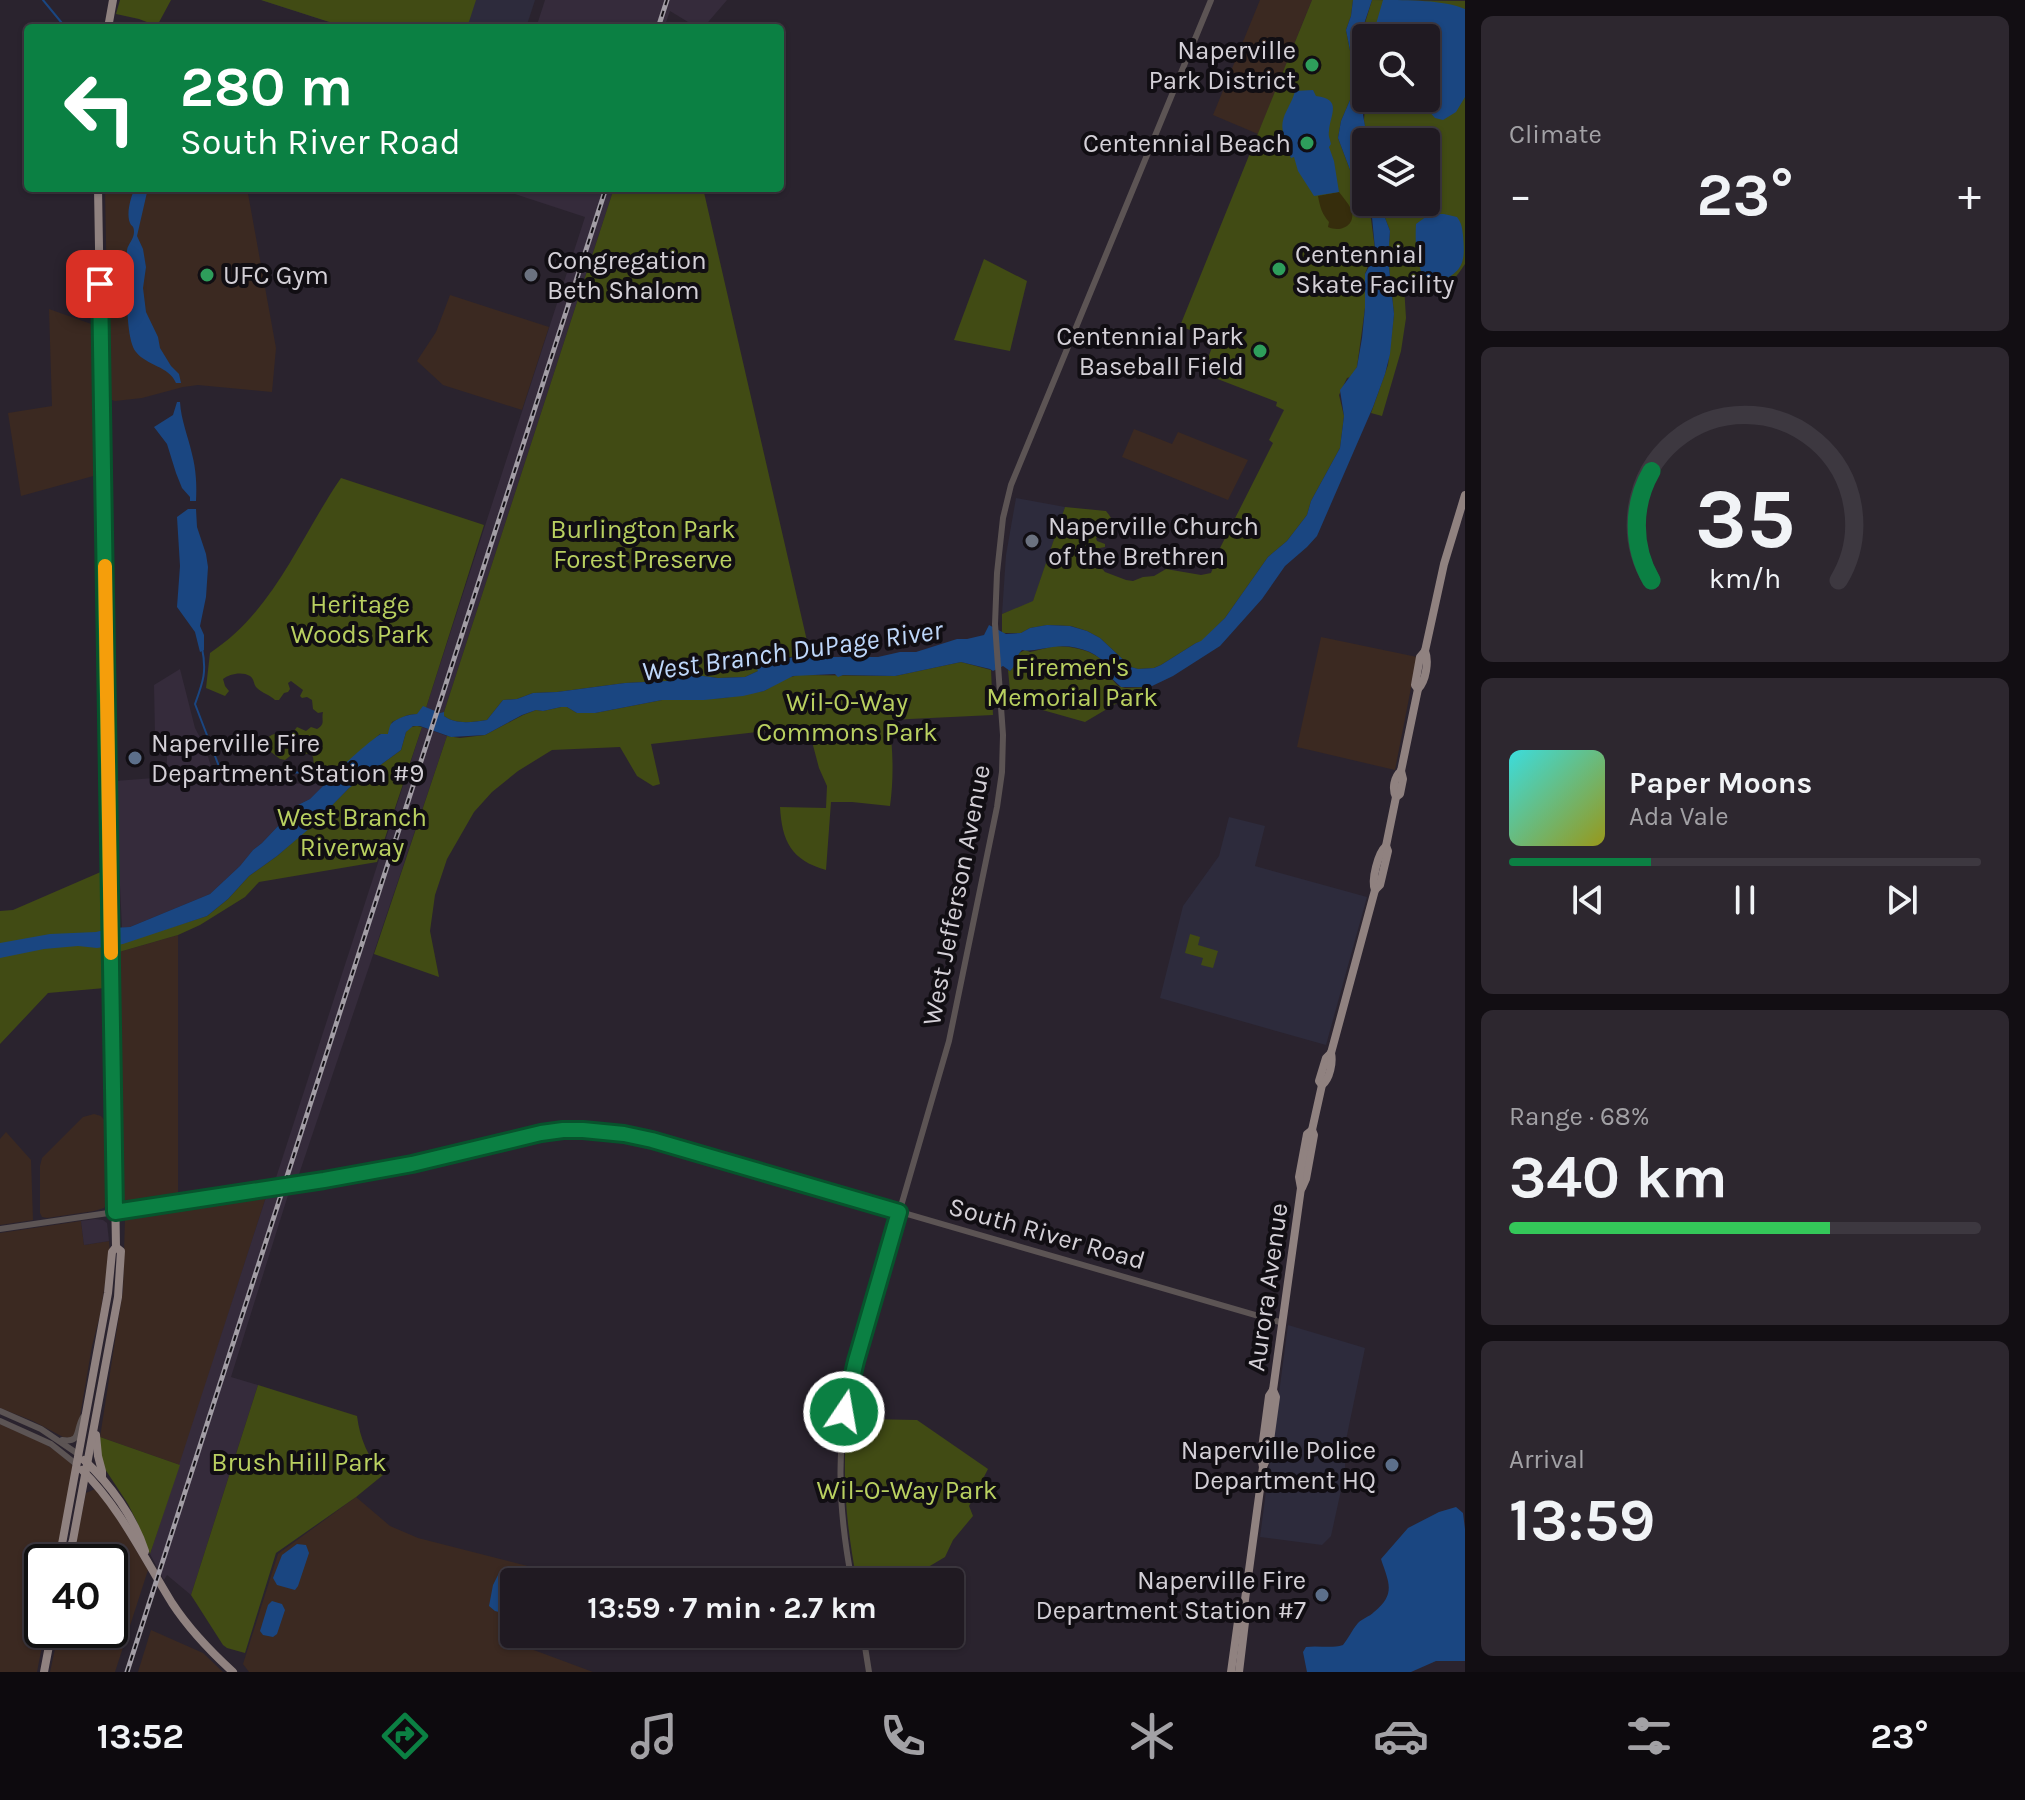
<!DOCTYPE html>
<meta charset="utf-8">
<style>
:root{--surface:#201a22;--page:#2d272f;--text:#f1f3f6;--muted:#a2a1a5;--line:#3d3840;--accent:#0b8043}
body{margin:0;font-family:Karla,sans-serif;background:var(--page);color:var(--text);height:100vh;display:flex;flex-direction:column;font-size:30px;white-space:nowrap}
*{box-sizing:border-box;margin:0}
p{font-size:26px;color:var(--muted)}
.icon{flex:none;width:44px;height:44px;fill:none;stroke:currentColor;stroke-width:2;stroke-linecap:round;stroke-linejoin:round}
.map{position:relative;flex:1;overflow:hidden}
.drawer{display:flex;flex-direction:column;gap:16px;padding:16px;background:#120e13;width:560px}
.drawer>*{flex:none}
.top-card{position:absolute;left:24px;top:24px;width:760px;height:168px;border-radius:8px;box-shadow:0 2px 6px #0004,0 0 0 2px var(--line);background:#0b8043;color:#fff;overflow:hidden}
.fabs{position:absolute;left:1352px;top:24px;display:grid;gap:16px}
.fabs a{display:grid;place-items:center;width:88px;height:88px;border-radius:8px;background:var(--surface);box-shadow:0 2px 6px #0004,0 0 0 2px var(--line);font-size:40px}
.speed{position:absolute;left:24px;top:1544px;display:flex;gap:16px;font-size:40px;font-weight:700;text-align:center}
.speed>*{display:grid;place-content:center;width:104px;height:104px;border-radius:50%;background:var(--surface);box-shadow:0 2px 6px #0004,0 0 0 2px var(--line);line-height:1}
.speed .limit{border:4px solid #111;border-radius:12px;background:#fff;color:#111}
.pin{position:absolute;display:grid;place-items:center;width:68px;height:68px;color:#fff;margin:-34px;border-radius:16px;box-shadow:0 4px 12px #0006}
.me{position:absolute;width:88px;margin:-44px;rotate:12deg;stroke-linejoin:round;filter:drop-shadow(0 0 6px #0008)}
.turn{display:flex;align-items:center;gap:28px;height:168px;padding:0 24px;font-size:36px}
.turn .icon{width:104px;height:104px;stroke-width:2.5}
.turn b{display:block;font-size:56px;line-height:68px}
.big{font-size:60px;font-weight:700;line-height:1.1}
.drawer .widget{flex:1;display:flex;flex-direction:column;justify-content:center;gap:12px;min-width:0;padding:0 28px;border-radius:12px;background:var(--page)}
.drawer .dial{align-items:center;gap:0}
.dial svg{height:208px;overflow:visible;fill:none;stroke:var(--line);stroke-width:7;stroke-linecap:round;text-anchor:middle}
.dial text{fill:var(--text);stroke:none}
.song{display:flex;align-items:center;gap:24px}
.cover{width:96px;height:96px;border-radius:12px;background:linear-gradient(135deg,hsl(180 70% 55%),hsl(60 70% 35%))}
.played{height:8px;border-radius:4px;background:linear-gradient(90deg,var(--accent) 30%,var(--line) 30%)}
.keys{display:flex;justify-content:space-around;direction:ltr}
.heat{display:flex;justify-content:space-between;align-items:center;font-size:44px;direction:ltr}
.charge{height:12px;border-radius:6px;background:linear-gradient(90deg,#34c759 68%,var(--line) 0)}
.trip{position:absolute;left:500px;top:1568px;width:464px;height:80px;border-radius:8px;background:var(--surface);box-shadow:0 2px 6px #0004,0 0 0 2px var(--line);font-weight:700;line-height:80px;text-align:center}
.dock{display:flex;height:128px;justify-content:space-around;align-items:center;background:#0d0a0e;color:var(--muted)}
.dock .icon{width:56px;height:56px}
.dock .current{color:var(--accent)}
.dock b{font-size:36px;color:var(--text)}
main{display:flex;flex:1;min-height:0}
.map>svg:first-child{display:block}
.commercial{fill:#3b2921}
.built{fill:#352b3b}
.education{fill:#2d2b3c}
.green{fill:#414b14}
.sand{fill:#362d0c}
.water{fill:#1a4681}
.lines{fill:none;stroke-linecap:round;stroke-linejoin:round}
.stream{stroke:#1a4681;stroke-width:2}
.minor{stroke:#5c5454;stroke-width:6}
.major{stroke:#908280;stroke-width:8}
.rail-casing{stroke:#a29da5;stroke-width:5}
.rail{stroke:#110e13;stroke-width:2;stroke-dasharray:6;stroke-linecap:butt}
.route-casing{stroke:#07532c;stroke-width:20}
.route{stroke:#0b8043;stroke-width:14}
.slow{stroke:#f59e0b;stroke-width:14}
.leisure-dot{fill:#2e9e5b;stroke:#110e13;stroke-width:3}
.worship-dot{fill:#6b7280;stroke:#110e13;stroke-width:3}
.service-dot{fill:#5c6f8a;stroke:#110e13;stroke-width:3}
.labels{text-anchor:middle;stroke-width:8;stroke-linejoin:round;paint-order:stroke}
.poi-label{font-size:26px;fill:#d4d0d7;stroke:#110e13;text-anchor:end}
.park-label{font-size:26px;fill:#b9d060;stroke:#110e13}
.street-label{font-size:26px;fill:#d4d0d7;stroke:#110e13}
.water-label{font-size:28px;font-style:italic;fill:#bed7fa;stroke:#110e13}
</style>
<main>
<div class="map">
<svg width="1465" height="1672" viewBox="0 0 1465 1672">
<rect width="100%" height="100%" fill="#2a232e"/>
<g class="commercial">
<polygon points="1260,0 1312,0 1258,134 1213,115"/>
<polygon points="105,188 247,188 276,348 272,392 198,385 183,387 142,398 115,401 109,399"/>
<polygon points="450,295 549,327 522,410 443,385 417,361 436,332"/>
<polygon points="49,309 94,325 97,475 21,496 8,413 52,406"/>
<polygon points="1134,429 1172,444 1178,432 1248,460 1228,500 1122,457"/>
<polygon points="1321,637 1417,657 1395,770 1297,747"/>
<polygon points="178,935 178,1197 127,1205 124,1198 118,955 119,952"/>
<polygon points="94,1114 101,1116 108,1125 108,1202 104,1208 94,1211 47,1218 42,1217 40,1213 40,1166 42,1158 83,1117"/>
<polygon points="6,1132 31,1160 33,1220 0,1225 0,1139"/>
<polygon points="267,1194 180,1465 100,1437 123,1290 125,1218 130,1214"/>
<polygon points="81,1221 84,1245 109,1241 110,1253 100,1315 92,1346 78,1428 75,1435 70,1438 63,1437 33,1421 0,1408 0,1233"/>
<polygon points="0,1424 45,1444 69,1460 73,1467 57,1562 42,1562 42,1630 45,1630 37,1672 0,1672"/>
<polygon points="95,1489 114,1513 148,1570 115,1672 50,1672 59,1630 110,1630 110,1562 72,1562 86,1493"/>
<polygon points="356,1497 390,1526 418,1538 551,1572 548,1582 514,1582 514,1634 534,1634 531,1649 593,1672 249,1672 243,1664 278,1554"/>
<polygon points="151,1630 203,1653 223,1672 138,1672"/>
</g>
<g class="built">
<polygon points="545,0 727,0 703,28 698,28 670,11 664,28 536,28"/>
<polygon points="497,188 614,188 444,712 441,713 426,708 585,217"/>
<polygon points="180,669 195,728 205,747 215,779 220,782 325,784 310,799 298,805 262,843 253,850 240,866 210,894 130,927 122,928 115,781 167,777 167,735 155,735 154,685"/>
<polygon points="422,727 447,736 297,1180 274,1184"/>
<polygon points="289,1192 231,1377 258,1385 191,1595 167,1575 164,1580 150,1554 267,1194"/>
<polygon points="95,1219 103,1220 107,1223 109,1241 84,1245 81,1221"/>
</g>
<g class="education">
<polygon points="261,0 535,0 526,28 348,28"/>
<polygon points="1016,498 1065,507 1033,602 1002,614 1006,555"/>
<polygon points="1229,817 1265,826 1255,866 1367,897 1326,1045 1160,998 1183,906 1219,856"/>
<polygon points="1288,1325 1365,1348 1345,1445 1345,1472 1331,1536 1322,1545 1260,1537"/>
</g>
<g class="green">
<polygon points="120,0 171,0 157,26 139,19 116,14"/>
<polygon points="261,0 476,0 467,28 348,28"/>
<path d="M1312,0H1353L1351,16L1346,30L1356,81L1353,93L1341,121L1338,138L1355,183L1369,204L1375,249L1373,258L1368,266L1365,274V308L1357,367L1351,377L1347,378L1339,395L1344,416L1340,448L1311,501L1307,515L1287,541L1268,557L1225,618L1201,642L1196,643L1161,665L1154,668L1138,669L1131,667L1100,638L1087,631L1071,626L1048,625L1030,628L1021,633H1002V614L1033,601L1065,507L1106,511C1119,526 1111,531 1096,538L1097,541L1105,544V547L1095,549L1090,555L1105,572L1126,580L1133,581L1143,577L1154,576L1166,569L1201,575L1211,573L1213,568L1210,558L1211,555L1216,556L1273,443L1269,440L1284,410L1276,406L1277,402L1202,373L1215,340L1180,326Z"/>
<path d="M1372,0L1465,1V264C1445,295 1437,290 1404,286L1406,318L1401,351L1382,416L1371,413L1388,365L1394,314L1388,258L1390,231L1379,202H1426V142H1366L1364,120L1366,95V98H1426V38H1366V68L1357,49Z"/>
<path d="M614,188H629L635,190L645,188H703L810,654L776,659L758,671L745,677L718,678L695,675L666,681L625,683L557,692L533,693L517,699L503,700L487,720C472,722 456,725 444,716V712Z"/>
<polygon points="984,259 1027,281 1010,351 954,340"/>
<path d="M341,478L484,525L426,708L417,714L408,715L392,722L388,735L380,734L344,766L317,767L314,766L313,757L311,754L294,753L285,760L280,759L271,752L264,751L261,748C266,733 279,731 291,735L297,727L306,731L311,727L317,729C326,724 321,720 323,712L318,713L313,709L312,700L307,697L302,698L300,696L303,690L291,681L288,683L290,689L288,692L284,693L279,700H275C270,695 262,693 257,688C253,684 255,680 250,676C242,671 229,674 223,679L225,686L229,691L225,696L206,688L210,653C274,611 299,539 341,478Z"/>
<path d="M1055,646C1077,647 1096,650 1111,669L1107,674L1118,686L1125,688L1150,687L1146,710L1117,703L1085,722L1011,701L1008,670L1010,671L1015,664L1019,653L1025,650L1030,652Z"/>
<path d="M961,662L991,670L993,715L889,720C893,748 894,777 890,806L852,802H831L826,870C791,860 782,841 780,807L826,808L827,786L819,768L810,734L776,730L651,744L660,784L653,786L637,776L620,747L552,750L518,771L492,792L474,812L447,859L435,895L430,931L439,977L374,954L447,736L460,738L485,735L523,715L536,710L543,711L561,707H567L577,713H595L662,700L724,698L764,691L786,678L799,675L895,676Z"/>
<polygon points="417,726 422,727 377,862 259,882 245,897 200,925 178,935 119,952 119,944 207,916 228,899 249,876 277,856 309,828 349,788 401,750 406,732 410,727"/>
<polygon points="103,871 105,988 48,993 0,1044 0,911 13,910"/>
<polygon points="1190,934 1200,937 1198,945 1218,951 1213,968 1201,965 1203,958 1185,953"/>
<path d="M258,1385L357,1416C360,1439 368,1457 383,1475L356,1497L276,1553L245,1653L227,1648L223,1645L191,1595Z"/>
<path d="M853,1416L867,1419L917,1420L988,1469L969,1506L973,1516L953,1540L945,1557L903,1582H857C846,1523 842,1480 847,1421L848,1418Z"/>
<polygon points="100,1437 180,1465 150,1554 137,1522 128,1504 105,1469 101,1457"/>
</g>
<path class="sand" d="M1339,192C1343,197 1348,203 1351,209C1357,225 1341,233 1328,227L1329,222C1322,214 1320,207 1318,196Z"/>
<g class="water">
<polygon points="1353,0 1372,0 1357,45 1358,53 1366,68 1366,95 1363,115 1367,137 1366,198 1355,183 1338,138 1341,121 1353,93 1356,81 1346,30 1351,16"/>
<path d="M1383,0C1406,0 1445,0 1465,9V97L1456,112L1443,120L1435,118L1426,108V102L1422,101L1417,104L1400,98H1426V38H1372Z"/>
<path d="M1313,90L1316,96C1343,99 1330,115 1329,131C1328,136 1330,139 1331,144L1329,147L1334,161L1339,192L1314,196L1298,171L1294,157L1291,158L1281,136L1284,135C1278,117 1291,108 1295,91Z"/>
<path d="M135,188H148L137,236L143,249L146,267L143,288L146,312L158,337L160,348L171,366L179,374L181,383H176C169,366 147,366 136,352C124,338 127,271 127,250C128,244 134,239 134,232C134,224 131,228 129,220C127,211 131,196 135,188Z"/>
<path d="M1368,202H1379L1390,231L1388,258L1394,314L1390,354L1385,374L1373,407L1317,536L1307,547L1285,566L1262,599L1220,646L1173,676L1150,687H1121L1107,674L1110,669C1098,651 1074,644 1053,647C1042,648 1033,652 1022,650C1015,656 1017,665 1010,671L1003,666L993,671L990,669L961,662L895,676L843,675L838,677L835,674L793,676L764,691L743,696L704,700H662L595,713H577L567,707H561L543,711L536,710L522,715L485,735L451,737L420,726H413L406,732L401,750L349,788L310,828L277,856L249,876L228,899L207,916L123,944L97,948L78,946L44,949L0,958V943L50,934L96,932L112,928L130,927L210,894L240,866L253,850L262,843L298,805L310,799L343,766C346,762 376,736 381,734C383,734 385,734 388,734C388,733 390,725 391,724C396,718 410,714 417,714L423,706L440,713L444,712V716C456,725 473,722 487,720L503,700L517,699L533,693L557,692L625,683L666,681L686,675H695L718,678L745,677L758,671L756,667L758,664L810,654H815L820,657H878L900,652H916L957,639H967L984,635L989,625L1006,634L1021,633L1030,628L1047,625L1070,626L1087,631L1100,638L1131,667L1138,669L1154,668L1161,665L1196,643L1201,641L1225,618L1268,557L1287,541L1307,515L1311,501L1340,448L1344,416L1340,390L1357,367L1362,338L1365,308V274L1373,259L1375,249L1372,217Z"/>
<path d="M1433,214H1444L1457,217C1462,224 1462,227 1463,235C1465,259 1465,271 1441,281C1434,284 1431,287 1423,287L1419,281L1423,277C1416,258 1415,243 1416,224L1427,216Z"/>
<path d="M177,402H180C181,420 188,436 192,454C196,469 197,486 196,501H190V497L182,488L176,473L167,444L154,427L173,415Z"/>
<polygon points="188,509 196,509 197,527 206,554 208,567 206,597 200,626 204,635 204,650 200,652 195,632 177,607 180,566 177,517"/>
<path d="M1456,1507L1463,1513L1465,1529V1661H1436L1411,1672H1307L1303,1652L1306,1647C1319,1645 1330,1649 1343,1645C1348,1639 1352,1630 1358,1623C1363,1618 1369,1617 1374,1612C1397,1594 1388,1581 1381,1559L1408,1528L1439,1512Z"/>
<polygon points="297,1544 306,1545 309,1553 298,1586 295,1590 277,1585 273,1578 282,1555"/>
<polygon points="505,1570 533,1576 540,1581 514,1582 514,1616 495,1611 489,1606 493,1585 499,1573"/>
<polygon points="272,1601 282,1604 285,1610 277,1634 273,1637 263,1635 260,1631 268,1605"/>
</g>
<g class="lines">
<g class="stream">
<polyline points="43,0 66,28"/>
<path d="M202,648C207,672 203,682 195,704L220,769L227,775L339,771"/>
</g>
<g class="minor">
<path d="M0,1229L277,1188L374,1171L412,1164L541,1133C578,1127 616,1131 652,1140L1283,1323"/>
<polyline points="0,1411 41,1429 78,1454"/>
<polyline points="0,1421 51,1444 76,1464"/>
<path d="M62,1440C82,1443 75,1430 83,1417"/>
<path d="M852,1582C837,1503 835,1439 856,1361L949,1041L997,807L1002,772L1003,735L995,624L997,573L1003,518L1011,485L1211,0"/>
<polyline points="863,1634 869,1672"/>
</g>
<g class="major">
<polyline points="108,28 113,0"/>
<polyline points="1418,689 1415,685 1420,657 1425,651 1444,564 1465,495"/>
<path d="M1396,797C1392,789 1394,777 1401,771L1418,689C1426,681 1429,661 1425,651"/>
<path d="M1375,890C1371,880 1378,853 1386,846"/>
<polyline points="1322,1085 1319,1081 1326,1058 1331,1053 1375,890 1380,885 1388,851 1386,846 1396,797 1400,794 1403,779 1401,771"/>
<polyline points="1302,1188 1306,1179 1314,1135 1312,1130"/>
<polyline points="96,1435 98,1456 102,1471 102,1477"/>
<path d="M84,1460C110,1484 134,1517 145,1551"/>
<path d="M1263,1467L1261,1456L1269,1396L1273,1390L1301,1188L1299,1177L1307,1134L1312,1130L1322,1085C1330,1079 1333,1062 1331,1053"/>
<path d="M82,1470C120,1507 144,1558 172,1603C189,1629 210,1651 233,1672"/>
<polyline points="62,1562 60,1555 108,1293 112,1252 116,1247 98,188"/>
<polyline points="66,1562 73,1540 118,1297 121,1251 116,1247"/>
<polyline points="44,1672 52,1630"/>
<polyline points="1231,1672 1239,1614 1244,1607"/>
<polyline points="1239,1672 1246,1614 1244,1607 1263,1467 1268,1455 1276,1397 1273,1390"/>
</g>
<defs>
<g id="rail">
<polyline points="658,28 667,0"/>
<polyline points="127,1672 606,188"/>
</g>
</defs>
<use href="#rail" class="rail-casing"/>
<use href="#rail" class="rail"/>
</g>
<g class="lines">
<defs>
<polyline id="route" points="100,284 115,1212 324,1180 412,1164 541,1133 563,1130 583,1130 624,1134 652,1140 899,1212 856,1361 844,1412"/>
</defs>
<use href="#route" class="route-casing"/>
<use href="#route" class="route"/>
<polyline class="slow" points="105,566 111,953"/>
</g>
<g class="leisure-dot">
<circle cx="1312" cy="65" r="8"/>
<circle cx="1307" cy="143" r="8"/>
<circle cx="1279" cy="269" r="8"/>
<circle cx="207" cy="275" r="8"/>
<circle cx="1260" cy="351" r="8"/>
</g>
<g class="worship-dot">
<circle cx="531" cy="275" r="8"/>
<circle cx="1032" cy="541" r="8"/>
</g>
<g class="service-dot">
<circle cx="135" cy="758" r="8"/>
<circle cx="1392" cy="1465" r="8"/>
<circle cx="1322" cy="1595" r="8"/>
</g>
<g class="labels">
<g class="poi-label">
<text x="1296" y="59">Naperville<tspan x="1296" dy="30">Park District</tspan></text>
<text x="1291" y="152">Centennial Beach</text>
<text x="1295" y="263" text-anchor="start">Centennial<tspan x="1295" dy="30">Skate Facility</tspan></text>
<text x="547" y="269" text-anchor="start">Congregation<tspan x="547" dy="30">Beth Shalom</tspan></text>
<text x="223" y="284" text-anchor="start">UFC Gym</text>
<text x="1244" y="345">Centennial Park<tspan x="1244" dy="30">Baseball Field</tspan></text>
<text x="1048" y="535" text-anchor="start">Naperville Church<tspan x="1048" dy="30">of the Brethren</tspan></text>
<text x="151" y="752" text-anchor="start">Naperville Fire<tspan x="151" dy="30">Department Station #9</tspan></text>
<text x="1376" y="1459">Naperville Police<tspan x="1376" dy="30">Department HQ</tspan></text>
<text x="1306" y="1589">Naperville Fire<tspan x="1306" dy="30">Department Station #7</tspan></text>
</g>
<g class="park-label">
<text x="643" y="538">Burlington Park<tspan x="643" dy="30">Forest Preserve</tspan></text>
<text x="360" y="613">Heritage<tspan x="360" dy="30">Woods Park</tspan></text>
<text x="1072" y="676">Firemen's<tspan x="1072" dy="30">Memorial Park</tspan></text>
<text x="847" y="711">Wil-O-Way<tspan x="847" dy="30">Commons Park</tspan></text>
<text x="352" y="826">West Branch<tspan x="352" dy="30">Riverway</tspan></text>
<text x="299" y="1471">Brush Hill Park</text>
<text x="907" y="1499">Wil-O-Way Park</text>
</g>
<g class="street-label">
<text transform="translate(956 895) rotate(-79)" y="9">West Jefferson Avenue</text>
<text transform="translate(1047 1233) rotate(16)" y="9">South River Road</text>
<text transform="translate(1267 1287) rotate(-82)" y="9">Aurora Avenue</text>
</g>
<g class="water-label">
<text transform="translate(792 650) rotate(-8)" y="10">West Branch DuPage River</text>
</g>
</g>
</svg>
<div class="fabs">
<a><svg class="icon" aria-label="search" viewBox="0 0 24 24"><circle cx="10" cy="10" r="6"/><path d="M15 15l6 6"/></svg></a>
<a><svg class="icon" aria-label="layers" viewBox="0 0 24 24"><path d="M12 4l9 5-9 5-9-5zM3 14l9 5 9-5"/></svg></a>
</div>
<div class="speed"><div class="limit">40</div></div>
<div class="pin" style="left:100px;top:284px;background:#d93025"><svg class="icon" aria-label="arrive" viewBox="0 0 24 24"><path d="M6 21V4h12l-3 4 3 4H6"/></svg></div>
<svg class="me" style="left:844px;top:1412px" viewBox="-20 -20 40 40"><circle r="17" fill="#0b8043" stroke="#fff" stroke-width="3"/><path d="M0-11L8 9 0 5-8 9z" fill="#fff"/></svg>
<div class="trip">13:59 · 7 min · 2.7 km</div>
<div class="top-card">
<div class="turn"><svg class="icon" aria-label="left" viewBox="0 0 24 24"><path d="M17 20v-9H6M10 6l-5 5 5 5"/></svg><div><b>280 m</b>South River Road</div></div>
</div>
</div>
<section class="drawer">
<div class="widget"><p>Climate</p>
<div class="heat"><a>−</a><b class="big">23°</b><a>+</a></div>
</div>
<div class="widget dial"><svg viewBox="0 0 100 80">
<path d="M14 69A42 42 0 1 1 86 69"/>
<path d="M14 69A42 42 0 0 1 14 27" stroke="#0b8043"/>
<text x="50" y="56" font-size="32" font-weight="700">35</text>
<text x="50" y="72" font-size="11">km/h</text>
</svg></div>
<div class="widget">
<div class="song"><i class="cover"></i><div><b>Paper Moons</b><p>Ada Vale</p></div></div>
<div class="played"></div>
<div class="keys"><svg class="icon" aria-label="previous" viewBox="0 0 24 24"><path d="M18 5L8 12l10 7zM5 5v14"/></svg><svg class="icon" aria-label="pause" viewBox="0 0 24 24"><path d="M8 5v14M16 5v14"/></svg><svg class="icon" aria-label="next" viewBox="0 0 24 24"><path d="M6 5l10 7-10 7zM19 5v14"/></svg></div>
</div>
<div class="widget"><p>Range · 68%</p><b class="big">340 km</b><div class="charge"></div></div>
<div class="widget"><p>Arrival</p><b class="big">13:59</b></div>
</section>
</main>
<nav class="dock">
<b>13:52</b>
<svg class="icon current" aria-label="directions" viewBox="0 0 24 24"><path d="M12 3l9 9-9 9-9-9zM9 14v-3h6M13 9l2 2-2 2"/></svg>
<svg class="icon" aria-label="music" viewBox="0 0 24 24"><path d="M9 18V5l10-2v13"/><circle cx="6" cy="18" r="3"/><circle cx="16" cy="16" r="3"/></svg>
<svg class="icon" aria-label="phone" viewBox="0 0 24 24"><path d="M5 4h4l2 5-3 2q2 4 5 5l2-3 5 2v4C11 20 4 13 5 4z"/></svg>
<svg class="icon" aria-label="climate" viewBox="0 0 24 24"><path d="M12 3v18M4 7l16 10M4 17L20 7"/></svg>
<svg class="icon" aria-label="car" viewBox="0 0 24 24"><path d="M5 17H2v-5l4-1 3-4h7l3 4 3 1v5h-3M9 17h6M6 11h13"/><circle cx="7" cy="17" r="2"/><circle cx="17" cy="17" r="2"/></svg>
<svg class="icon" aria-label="filters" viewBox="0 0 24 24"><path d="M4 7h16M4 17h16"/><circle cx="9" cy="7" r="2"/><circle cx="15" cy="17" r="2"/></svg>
<b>23°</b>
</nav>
